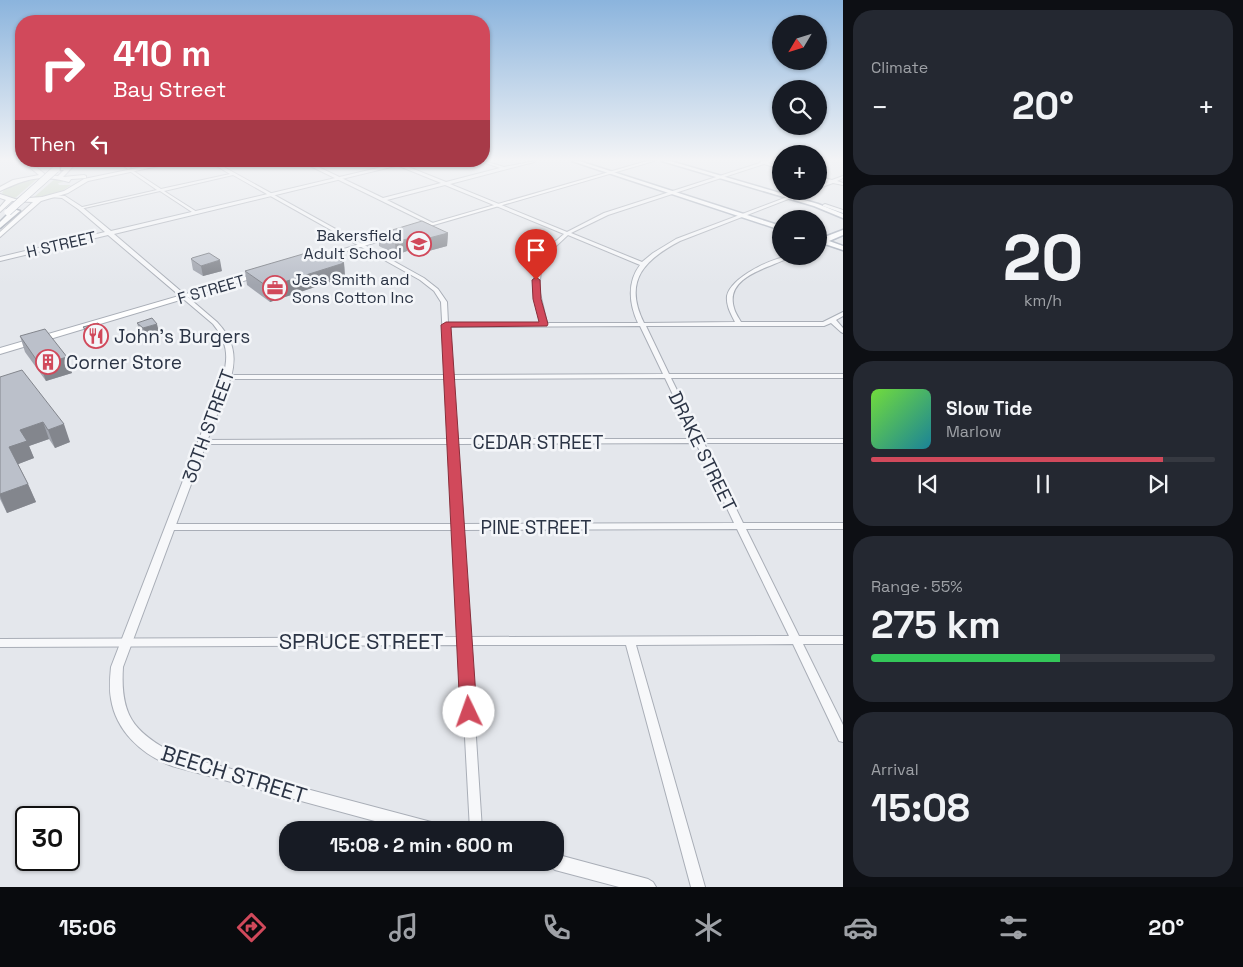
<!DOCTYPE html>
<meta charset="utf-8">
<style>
:root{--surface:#171b24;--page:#242831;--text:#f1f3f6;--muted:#9ea1a6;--line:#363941;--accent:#d1495b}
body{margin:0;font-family:"Space Grotesk",sans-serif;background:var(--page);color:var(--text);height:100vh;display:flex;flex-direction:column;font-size:19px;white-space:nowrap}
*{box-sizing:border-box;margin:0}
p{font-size:16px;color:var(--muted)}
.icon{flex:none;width:28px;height:28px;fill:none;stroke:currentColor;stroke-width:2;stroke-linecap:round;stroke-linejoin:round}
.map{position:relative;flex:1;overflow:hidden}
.details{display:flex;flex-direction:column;gap:10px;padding:10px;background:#0d0f14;width:400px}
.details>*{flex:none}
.banner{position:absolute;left:15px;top:15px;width:475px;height:152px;border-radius:20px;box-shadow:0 1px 4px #0004;background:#d1495b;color:#fff;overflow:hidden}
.needle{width:32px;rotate:232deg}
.buttons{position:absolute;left:772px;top:15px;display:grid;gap:10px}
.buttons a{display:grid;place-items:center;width:55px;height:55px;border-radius:50%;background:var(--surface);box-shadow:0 1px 4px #0004;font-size:25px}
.speed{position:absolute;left:15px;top:806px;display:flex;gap:10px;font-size:25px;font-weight:700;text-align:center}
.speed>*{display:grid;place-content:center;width:65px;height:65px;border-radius:50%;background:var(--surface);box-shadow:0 1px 4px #0004;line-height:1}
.speed .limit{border:2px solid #111;border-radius:8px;background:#fff;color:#111}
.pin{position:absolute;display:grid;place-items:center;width:42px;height:42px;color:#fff;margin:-51px -21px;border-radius:50% 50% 50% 0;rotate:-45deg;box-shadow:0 0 5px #0007}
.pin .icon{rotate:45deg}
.me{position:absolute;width:55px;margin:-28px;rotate:357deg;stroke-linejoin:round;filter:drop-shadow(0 0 4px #0008)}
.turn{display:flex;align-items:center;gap:18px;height:105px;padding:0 15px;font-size:22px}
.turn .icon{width:65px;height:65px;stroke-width:2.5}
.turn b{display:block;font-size:35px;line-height:42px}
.then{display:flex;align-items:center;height:48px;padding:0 15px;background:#0003;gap:10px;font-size:19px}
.big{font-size:38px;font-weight:800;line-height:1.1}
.details .card{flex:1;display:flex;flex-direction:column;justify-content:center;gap:8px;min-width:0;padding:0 18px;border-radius:20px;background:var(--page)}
.details .dial{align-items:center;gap:0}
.dial b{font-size:65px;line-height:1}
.song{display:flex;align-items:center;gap:15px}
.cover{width:60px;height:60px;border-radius:8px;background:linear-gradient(135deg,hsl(100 70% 55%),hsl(190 70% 35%))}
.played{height:5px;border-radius:2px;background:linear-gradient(90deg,var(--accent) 85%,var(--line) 85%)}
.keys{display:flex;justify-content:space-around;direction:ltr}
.heat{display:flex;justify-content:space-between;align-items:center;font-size:28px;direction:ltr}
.charge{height:8px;border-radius:4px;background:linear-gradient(90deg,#34c759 55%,var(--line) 0)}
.trip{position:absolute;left:279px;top:821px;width:285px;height:50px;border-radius:20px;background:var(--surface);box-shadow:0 1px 4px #0004;font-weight:800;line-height:50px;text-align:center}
.menu{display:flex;height:80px;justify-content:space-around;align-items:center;background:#090b0e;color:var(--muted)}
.menu .icon{width:35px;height:35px}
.menu .current{color:var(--accent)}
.menu b{font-size:22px;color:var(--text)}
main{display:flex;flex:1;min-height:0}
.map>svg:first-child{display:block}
.green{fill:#c9d6c5}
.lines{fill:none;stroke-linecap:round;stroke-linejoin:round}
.minor-casing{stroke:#a9aeb7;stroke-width:2}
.tertiary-casing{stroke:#a9aeb7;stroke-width:2}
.secondary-casing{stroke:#a9aeb7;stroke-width:2}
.primary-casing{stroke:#a3abb8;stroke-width:3}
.trunk-casing{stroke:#8b94a3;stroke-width:3}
.minor{fill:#f7f8fa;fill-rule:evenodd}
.tertiary{fill:#f7f8fa;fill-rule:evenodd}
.secondary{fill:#fff;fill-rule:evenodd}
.primary{fill:#fff;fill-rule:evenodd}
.trunk{fill:#fff;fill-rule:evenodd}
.trunk-bridge-casing{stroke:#8b94a3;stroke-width:8;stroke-linecap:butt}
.trunk-bridge{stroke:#fff;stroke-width:7}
.wall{fill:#a1a5ae}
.shaded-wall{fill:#83868d}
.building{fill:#bbc0ca;stroke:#83868d}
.route{fill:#d1495b;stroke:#882f3b}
.labels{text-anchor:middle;stroke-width:5;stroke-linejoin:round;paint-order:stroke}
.far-poi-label{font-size:16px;fill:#2b3445;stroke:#f4f6f9;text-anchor:end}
.far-street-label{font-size:16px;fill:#2b3445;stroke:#f4f6f9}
.poi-label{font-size:19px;fill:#2b3445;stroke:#f4f6f9;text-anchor:start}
.street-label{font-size:19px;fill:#2b3445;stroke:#f4f6f9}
.near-street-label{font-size:22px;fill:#2b3445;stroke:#f4f6f9}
</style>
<main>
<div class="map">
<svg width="843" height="887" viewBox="0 0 843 887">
<rect width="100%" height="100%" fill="#e4e7ec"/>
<g class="green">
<polygon points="56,178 63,180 63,182 58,183 59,185 71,185 59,193 33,198"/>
<path d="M37,179L15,198L5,196L2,193C8,182 26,180 37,179Z"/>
</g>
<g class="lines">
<defs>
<g id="minor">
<polygon points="116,161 121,161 131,168 128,169"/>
<path d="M208,161H213L424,278L438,289L447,302L448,323H541L533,289L535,271L549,247L564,234L445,185L387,200L435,224L431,225L300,161H306L383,198L441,183L399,166V164H401L446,182L500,168L483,162L484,161L504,167L535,161L534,162L450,184L567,232L604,213L760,163L761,161H771L768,163L781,167V169L764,164L608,215L571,233L642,262L653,253L676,239L803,191H809L680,241C644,260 623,281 644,323L735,322C731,314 726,306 727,296C731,277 775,256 792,256C772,268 724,275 734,308C735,313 739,318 741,322H823L843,312V316L836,320L843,328V333L841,332L831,323L824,326H646L669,374H843V378H671L701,439H843V443H704L743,523H843V529H746L799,636H843V644H803L843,725V742L839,741L793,644L636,645L705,887H691L626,645H470L482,830H470L460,645L0,647V639L459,637L453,530H170L167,529L166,527L167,525L170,524H453L449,444H202L198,442L202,440L449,439L445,379H227L224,377L227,375H445L441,302L434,291L420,280L233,175L164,191L197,212V214H195L160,191L80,209L78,208L157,190L131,172L130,171L132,170L161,189L230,174ZM568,235L640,265C627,282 629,304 638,323H547L539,289L541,271L553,249ZM640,326L663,374L452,375L448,327ZM665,378L694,439H456L452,379ZM696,443L734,523L462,524L456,444ZM737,529L789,636L469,637L462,530Z"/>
<polygon points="843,176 843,178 837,181 843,183 843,185 833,183 819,188 819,186 828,182 819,179 819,177 832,180"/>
<polygon points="825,204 843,210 843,213 823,206 823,205"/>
</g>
<g id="tertiary">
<path d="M407,161H416L114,234L217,322C233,339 237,355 231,377L123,667C120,715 133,732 175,754L435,823L440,825L442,830H408L172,766C142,755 116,731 111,699C109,688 110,678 111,667L223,377C229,356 227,341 213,324L108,235L0,261V257L105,232L78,209L62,198L50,197V195H52L65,196L82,207L111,231Z"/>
<polygon points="555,854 648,879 653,882 656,887 619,887 555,870 550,867 548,862 555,862"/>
</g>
<g id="secondary">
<path d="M73,161H78L63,177L84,175L86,176V178L71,179L69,182C39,174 27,179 0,191V187L13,180L39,175L27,165V163H31L46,175L58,176Z"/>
<polygon points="171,161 182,161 88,181 68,193 41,201 0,237 0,232 33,202 12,201 0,212 0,207 6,200 0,198 0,194 15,199 42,197 64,191 84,179"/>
<polygon points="647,161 654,161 420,229 415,228"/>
<polygon points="392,234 395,236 394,237 320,259 315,258"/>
<polygon points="258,273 262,275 260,276 0,354 0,348"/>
</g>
<g id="primary">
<polygon points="572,161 579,161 781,226 781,230"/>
<polygon points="662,161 670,161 818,204 843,214 843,218 814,206"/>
<polygon points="843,230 843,235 829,241 843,246 843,250 819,242 819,238 822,238"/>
</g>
<g id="trunk">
<polygon points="33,161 46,161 29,166 26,164"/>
<polygon points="67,161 74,161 65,170 61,170 61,168"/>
<polygon points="13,209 20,211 0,228 0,222"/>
</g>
</defs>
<use href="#minor" class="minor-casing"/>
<use href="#tertiary" class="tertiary-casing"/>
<use href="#secondary" class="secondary-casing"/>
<use href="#primary" class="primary-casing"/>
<use href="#trunk" class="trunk-casing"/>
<use href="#minor" class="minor"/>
<use href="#tertiary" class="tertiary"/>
<use href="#secondary" class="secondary"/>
<use href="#primary" class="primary"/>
<use href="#trunk" class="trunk"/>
<defs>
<polyline id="trunk-bridge" points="8,212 56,169"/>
</defs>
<use href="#trunk-bridge" class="trunk-bridge-casing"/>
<use href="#trunk-bridge" class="trunk-bridge"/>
</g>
<g class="wall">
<polygon points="448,233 447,246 414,255 407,251 396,255 379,246 379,234"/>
<polygon points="191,259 222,271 203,276 193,270"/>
<polygon points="344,263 345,277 270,302 247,285 245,271"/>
<polygon points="137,323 159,332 145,336 139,330"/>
<polygon points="83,327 106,331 108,339 93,344 86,335"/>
<polygon points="20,336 67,357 72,373 46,381 25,352"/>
<polygon points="0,377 70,442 55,448 49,439 29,446 34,458 18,464 28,484 36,502 7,513 0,499"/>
</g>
<g class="shaded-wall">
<polygon points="448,233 447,246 414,255 414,242"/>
<polygon points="407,239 407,251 396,255 395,242"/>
<polygon points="220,260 222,271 203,276 201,266"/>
<polygon points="344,263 345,277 270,302 268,287"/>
<polygon points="157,324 159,332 145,336 143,328"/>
<polygon points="106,331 108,339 93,344 91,336"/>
<polygon points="67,357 72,373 46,381 40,365"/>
<polygon points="43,422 49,439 29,446 34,458 16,465 9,447 20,430"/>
<polygon points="64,424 70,442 55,448 48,430"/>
<polygon points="28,484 36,502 7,513 0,496 0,494"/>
</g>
<g class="building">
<polygon points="422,221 448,233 414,242 407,239 395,242 379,234"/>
<polygon points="320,249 344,263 268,287 245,271"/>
<polygon points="209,253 220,260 201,266 191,259 192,258"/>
<polygon points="152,318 157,324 143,328 137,323"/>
<polygon points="98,323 106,331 91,336 83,327"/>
<polygon points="45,329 67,357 40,365 20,336"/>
<polygon points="22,370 64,424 48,430 43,422 20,430 27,441 9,447 28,484 0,494 0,377"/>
</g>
<linearGradient id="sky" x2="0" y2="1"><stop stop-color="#8bb4dd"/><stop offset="0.56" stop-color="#f3f4f6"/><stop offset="1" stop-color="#f3f4f6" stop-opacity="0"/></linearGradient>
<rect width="843" height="285" fill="url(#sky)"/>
<polygon class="route" points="536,277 540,280 541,299 548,324 547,326 451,327 477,712 475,717 469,719 463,717 460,712 441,325 446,322 539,322 533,299 532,280"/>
<defs>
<symbol id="university-ring" viewBox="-11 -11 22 22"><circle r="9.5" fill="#f4f6f9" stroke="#d1495b" stroke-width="1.5"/><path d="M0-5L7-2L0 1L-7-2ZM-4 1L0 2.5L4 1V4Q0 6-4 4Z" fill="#d1495b"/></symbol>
<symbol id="office-ring" viewBox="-11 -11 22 22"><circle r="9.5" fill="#f4f6f9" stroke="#d1495b" stroke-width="1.5"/><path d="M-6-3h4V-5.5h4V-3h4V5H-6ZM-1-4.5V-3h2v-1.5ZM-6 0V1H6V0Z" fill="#d1495b"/></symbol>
<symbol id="restaurant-ring" viewBox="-11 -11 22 22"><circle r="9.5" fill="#f4f6f9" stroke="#d1495b" stroke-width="1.5"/><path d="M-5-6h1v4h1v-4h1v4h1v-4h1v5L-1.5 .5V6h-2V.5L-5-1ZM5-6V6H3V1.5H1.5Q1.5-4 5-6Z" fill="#d1495b"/></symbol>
<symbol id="building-ring" viewBox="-11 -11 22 22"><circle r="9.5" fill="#f4f6f9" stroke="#d1495b" stroke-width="1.5"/><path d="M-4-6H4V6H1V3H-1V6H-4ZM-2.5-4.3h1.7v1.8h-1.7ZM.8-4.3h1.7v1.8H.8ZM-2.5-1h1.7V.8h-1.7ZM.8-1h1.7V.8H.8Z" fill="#d1495b"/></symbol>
</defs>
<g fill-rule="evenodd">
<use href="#university-ring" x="405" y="230" width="28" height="28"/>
<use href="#office-ring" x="261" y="274" width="28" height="28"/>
<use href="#restaurant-ring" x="82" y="322" width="28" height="28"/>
<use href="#building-ring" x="34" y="348" width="28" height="28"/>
</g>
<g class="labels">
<g class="far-poi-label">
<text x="402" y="241">Bakersfield<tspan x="402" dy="18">Adult School</tspan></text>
<text x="292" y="285" text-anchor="start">Jess Smith and<tspan x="292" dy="18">Sons Cotton Inc</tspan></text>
</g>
<g class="far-street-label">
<text transform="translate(61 244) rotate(-13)" y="6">H STREET</text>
<text transform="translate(211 289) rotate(-16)" y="6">F STREET</text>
</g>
<g class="poi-label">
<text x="114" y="343">John's Burgers</text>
<text x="66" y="369">Corner Store</text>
</g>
<g class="street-label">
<text transform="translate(208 426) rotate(-70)" y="7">30TH STREET</text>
<text x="538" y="449">CEDAR STREET</text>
<text transform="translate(703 451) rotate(64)" y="7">DRAKE STREET</text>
<text x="536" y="534">PINE STREET</text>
</g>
<g class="near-street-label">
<text x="361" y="649">SPRUCE STREET</text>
<text transform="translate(234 774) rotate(17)" y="8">BEECH STREET</text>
</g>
</g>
</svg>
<div class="buttons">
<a><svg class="needle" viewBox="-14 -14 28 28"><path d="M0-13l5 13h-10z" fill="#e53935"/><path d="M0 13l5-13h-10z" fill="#9ea1a6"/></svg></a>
<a><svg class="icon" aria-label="search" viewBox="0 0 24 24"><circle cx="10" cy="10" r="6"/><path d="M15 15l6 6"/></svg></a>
<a>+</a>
<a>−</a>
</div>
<div class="speed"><div class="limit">30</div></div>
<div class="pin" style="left:536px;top:280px;background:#d93025"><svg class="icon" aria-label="arrive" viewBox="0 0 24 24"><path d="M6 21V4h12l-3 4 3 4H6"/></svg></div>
<svg class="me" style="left:469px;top:712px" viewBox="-20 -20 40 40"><circle r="19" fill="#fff"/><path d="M0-13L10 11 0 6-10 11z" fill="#d1495b"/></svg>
<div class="trip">15:08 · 2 min · 600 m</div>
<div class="banner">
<div class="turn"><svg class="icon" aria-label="right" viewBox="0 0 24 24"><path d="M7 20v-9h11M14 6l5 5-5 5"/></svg><div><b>410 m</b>Bay Street</div></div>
<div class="then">Then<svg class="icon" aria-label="left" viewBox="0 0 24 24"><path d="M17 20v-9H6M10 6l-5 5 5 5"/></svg></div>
</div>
</div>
<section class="details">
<div class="card"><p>Climate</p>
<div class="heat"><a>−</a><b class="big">20°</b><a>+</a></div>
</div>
<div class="card dial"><b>20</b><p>km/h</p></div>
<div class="card">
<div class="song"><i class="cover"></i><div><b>Slow Tide</b><p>Marlow</p></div></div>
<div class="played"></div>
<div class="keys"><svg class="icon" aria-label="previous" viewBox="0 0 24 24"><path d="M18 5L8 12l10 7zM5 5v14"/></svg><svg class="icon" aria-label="pause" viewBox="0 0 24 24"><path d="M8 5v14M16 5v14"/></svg><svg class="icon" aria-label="next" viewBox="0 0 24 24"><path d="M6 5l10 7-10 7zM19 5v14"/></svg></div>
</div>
<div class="card"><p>Range · 55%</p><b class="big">275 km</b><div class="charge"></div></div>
<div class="card"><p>Arrival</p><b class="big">15:08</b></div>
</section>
</main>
<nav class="menu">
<b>15:06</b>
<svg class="icon current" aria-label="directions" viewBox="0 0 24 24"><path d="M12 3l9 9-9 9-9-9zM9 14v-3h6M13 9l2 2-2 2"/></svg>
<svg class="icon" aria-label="music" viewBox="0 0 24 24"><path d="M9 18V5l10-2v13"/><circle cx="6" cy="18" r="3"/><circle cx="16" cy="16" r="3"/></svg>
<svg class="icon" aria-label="phone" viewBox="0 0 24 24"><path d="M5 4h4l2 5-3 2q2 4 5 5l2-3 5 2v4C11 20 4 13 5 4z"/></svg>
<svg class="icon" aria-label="climate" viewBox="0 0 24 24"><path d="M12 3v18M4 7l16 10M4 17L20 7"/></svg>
<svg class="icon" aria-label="car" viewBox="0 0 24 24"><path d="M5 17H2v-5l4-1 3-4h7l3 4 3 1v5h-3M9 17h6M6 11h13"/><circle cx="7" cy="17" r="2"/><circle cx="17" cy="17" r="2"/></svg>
<svg class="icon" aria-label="filters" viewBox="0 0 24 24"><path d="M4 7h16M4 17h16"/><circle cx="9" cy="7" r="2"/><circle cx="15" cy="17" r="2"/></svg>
<b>20°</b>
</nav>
